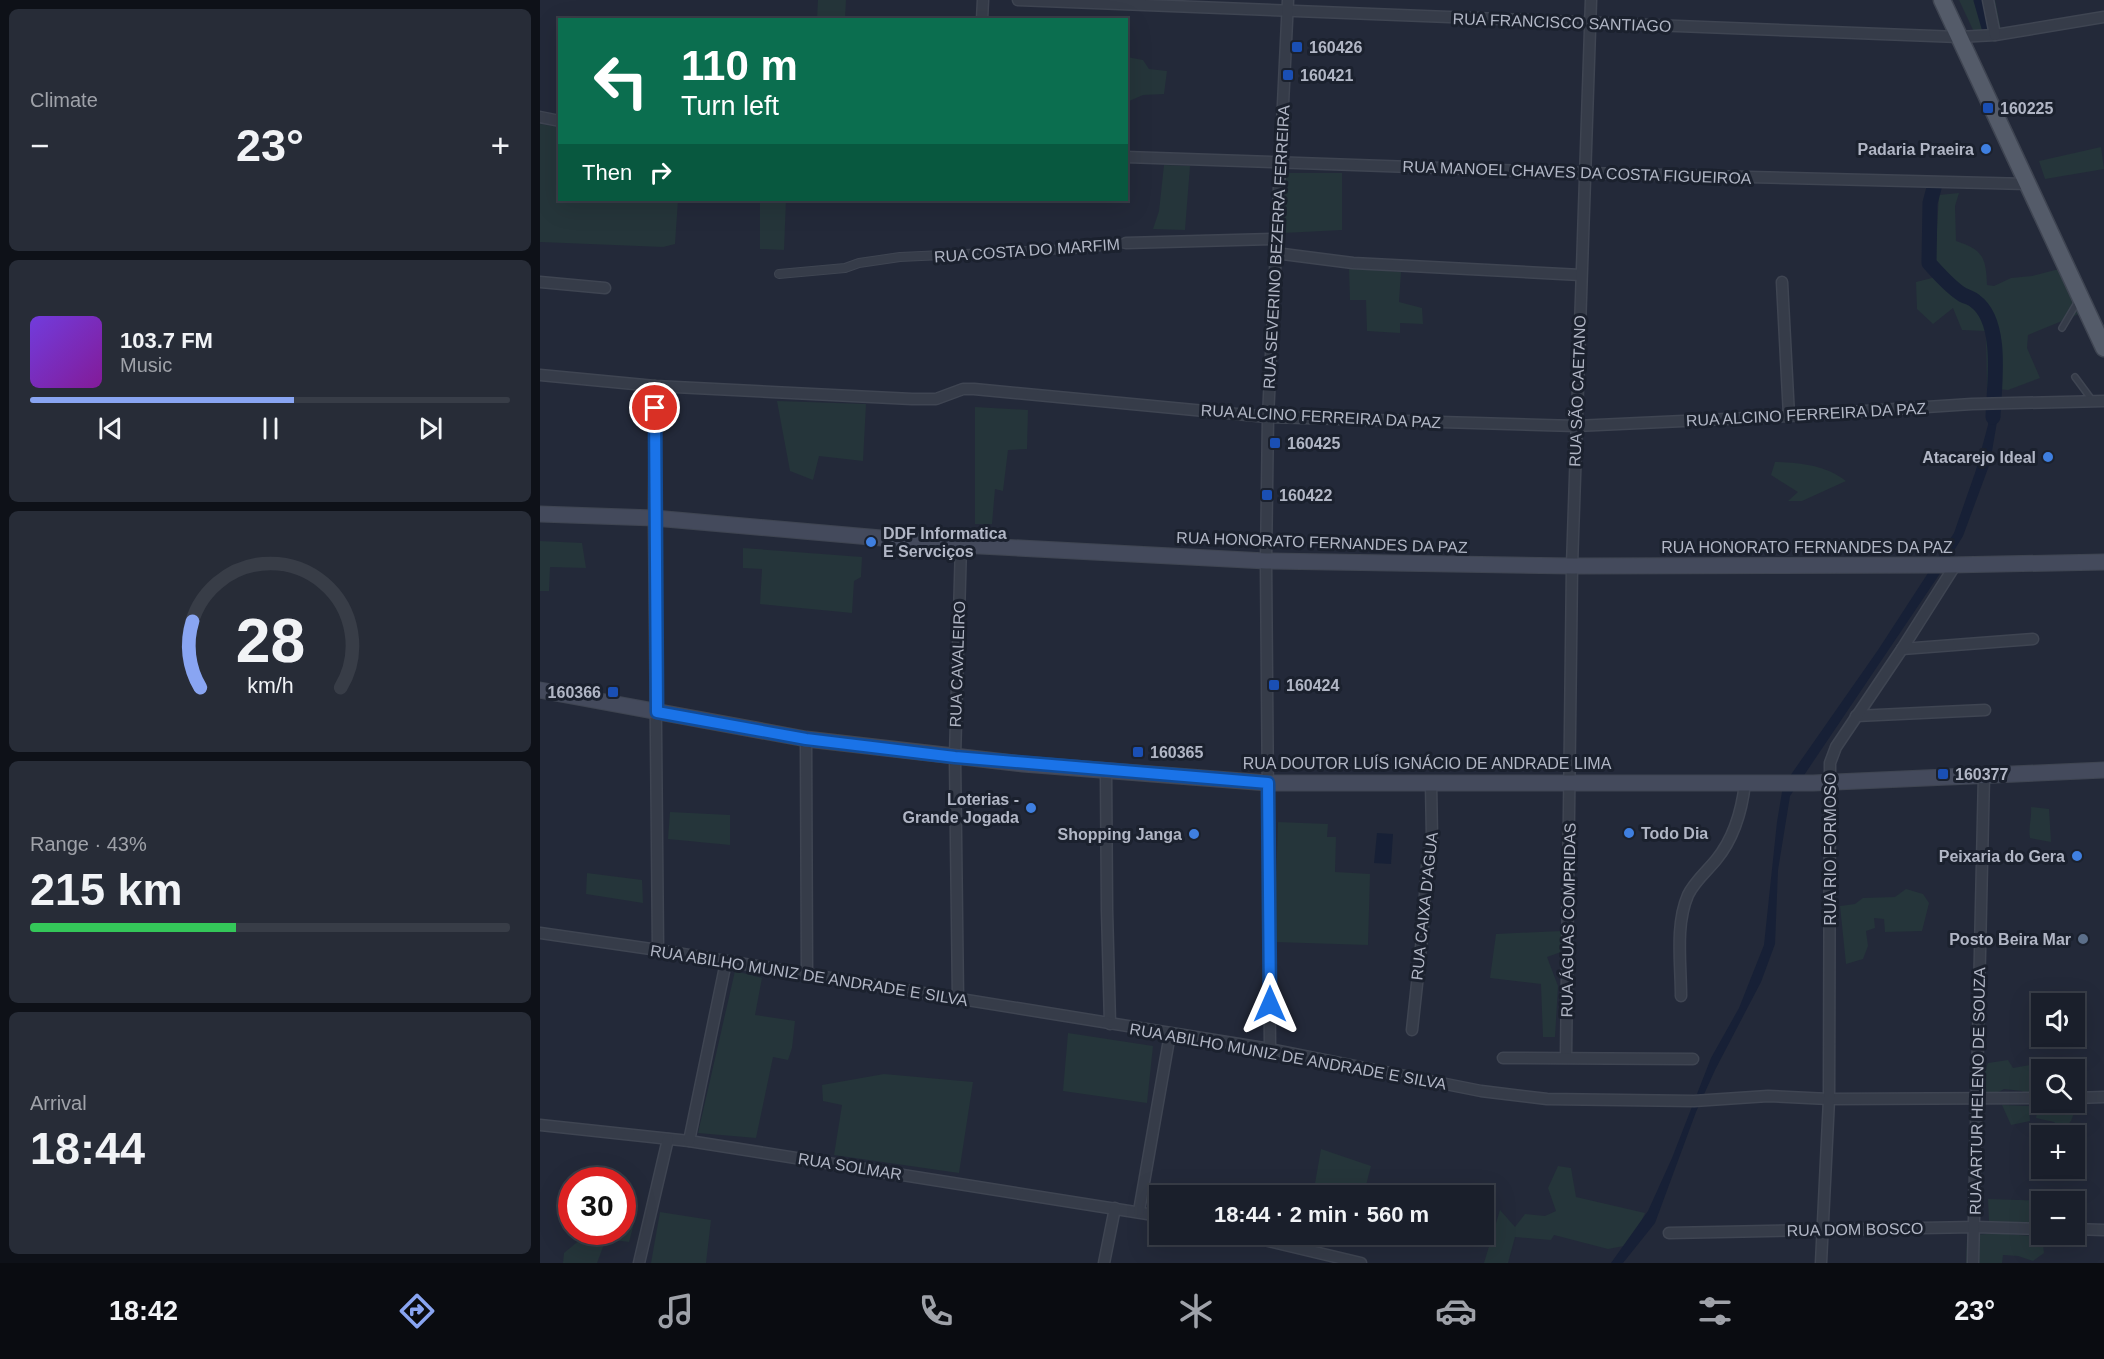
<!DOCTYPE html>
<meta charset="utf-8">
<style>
:root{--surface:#1a1f2b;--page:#272c37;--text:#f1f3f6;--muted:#9fa2a9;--line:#383d47;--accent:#89a5f2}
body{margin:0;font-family:Arial,sans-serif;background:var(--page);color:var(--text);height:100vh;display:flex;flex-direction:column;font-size:22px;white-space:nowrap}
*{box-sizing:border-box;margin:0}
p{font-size:20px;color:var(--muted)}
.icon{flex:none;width:33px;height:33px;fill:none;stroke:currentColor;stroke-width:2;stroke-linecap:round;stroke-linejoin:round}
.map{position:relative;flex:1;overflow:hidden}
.panel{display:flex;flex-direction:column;gap:9px;padding:9px;background:#0e1118;width:540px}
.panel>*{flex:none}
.guide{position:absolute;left:18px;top:18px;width:570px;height:183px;border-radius:0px;box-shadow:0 6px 24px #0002,0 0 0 2px var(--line);background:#0b6e4f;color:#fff;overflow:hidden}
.controls{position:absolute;left:1491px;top:993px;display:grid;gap:12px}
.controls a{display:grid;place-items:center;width:54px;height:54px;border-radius:0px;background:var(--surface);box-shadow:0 6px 24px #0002,0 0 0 2px var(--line);font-size:30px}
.speed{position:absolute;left:18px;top:1167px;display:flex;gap:12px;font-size:30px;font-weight:700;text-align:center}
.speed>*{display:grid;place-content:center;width:78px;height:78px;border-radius:50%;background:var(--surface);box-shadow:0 6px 24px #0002,0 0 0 2px var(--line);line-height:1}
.speed .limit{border:9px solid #d22;background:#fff;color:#111}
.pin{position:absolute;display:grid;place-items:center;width:51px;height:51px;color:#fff;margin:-26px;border:3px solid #fff;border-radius:50%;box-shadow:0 2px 6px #0007}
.me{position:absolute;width:66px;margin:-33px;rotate:0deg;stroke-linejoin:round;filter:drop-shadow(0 0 4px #0008)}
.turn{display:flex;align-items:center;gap:21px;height:126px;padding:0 24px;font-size:27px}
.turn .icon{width:78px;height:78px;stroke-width:2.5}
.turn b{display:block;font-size:42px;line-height:51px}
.then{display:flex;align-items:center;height:57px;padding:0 24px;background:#0003;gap:12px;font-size:22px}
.big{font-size:45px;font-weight:700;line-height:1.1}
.panel .tile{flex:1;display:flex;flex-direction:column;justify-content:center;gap:9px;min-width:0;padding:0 21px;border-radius:9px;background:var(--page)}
.panel .dial{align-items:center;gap:0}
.dial svg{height:156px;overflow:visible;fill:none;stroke:var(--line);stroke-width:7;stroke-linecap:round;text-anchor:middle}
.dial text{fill:var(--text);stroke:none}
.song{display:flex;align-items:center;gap:18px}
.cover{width:72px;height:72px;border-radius:9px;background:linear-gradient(135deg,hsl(260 70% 55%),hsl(290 70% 35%))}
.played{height:6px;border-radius:3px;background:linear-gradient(90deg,var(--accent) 55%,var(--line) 55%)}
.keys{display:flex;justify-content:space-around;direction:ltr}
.heat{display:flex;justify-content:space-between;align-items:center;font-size:33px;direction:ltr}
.charge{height:9px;border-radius:4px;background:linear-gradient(90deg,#34c759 43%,var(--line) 0)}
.trip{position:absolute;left:609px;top:1185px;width:345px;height:60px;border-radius:0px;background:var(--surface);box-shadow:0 6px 24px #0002,0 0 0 2px var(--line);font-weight:700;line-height:60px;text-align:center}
.menu{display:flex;height:96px;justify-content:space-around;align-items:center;background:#0a0c11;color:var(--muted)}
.menu .icon{width:42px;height:42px}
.menu .current{color:var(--accent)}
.menu b{font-size:27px;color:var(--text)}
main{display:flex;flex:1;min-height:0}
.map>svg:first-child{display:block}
.green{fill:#25353a}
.water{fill:#172036}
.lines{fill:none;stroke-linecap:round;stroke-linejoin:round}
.canal{stroke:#172036;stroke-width:15}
.service-casing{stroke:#3f4552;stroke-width:8}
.pedestrian-casing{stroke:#3f4552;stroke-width:10}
.minor-casing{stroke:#3f4552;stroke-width:13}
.secondary-casing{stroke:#3f4552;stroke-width:17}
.primary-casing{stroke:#3f4552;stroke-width:19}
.service{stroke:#363c49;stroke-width:5}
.pedestrian{stroke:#363c49;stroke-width:8}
.minor{stroke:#363c49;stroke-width:10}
.secondary{stroke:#444a5c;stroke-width:15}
.primary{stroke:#545b69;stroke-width:16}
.route-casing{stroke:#114b97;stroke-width:15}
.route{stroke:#1a73e8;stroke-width:10}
.transit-dot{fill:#1a4fb4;stroke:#1b212e;stroke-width:2}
.shop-dot{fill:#3f7fe0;stroke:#1b212e;stroke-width:2}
.service-dot{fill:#5c6f8a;stroke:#1b212e;stroke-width:2}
.labels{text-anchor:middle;stroke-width:6;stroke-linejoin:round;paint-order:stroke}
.street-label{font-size:16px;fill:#b1b6c5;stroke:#1b212e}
.poi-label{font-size:16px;font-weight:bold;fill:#b1b6c5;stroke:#1b212e;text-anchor:start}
</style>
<main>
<section class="panel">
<div class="tile"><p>Climate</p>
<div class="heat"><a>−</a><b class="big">23°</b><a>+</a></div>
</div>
<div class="tile">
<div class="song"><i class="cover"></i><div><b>103.7 FM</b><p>Music</p></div></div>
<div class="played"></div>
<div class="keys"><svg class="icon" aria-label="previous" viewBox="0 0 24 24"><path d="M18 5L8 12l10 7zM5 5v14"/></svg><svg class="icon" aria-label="pause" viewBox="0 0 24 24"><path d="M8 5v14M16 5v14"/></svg><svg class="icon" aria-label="next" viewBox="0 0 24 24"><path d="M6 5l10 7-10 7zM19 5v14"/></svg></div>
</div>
<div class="tile dial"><svg viewBox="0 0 100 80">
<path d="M14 69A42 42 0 1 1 86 69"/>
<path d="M14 69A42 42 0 0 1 10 35" stroke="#89a5f2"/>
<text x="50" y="56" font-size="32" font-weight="700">28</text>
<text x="50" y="72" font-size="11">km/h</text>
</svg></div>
<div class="tile"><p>Range · 43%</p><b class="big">215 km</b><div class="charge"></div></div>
<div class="tile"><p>Arrival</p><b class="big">18:44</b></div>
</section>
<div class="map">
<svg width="1564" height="1263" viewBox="0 0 1564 1263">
<rect width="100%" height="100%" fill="#232939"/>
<g class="green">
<polygon points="278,0 306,0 305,19 277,19"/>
<polygon points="1419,0 1455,0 1461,30 1435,34"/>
<polygon points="587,57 603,60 609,69 627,71 624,94 603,95 587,102"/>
<polygon points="0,124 19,127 20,200 138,200 135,244 123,247 0,242"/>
<polygon points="1561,147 1564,169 1505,179 1499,161"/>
<polygon points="624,165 650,166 645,230 613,229 619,211"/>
<polygon points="745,173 802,173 802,230 743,233"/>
<path d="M1419,193L1415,206L1416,241C1443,250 1446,257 1447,285L1454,286L1471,278L1492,276L1519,269L1539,314L1488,335L1487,348L1500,378L1468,390L1447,388L1446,331L1422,330L1413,308L1393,324L1377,309L1376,282L1392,278L1395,261L1399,195Z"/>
<polygon points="220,200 246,200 244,250 220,249"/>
<polygon points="809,268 861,272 859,302 882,308 883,324 860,323 860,333 827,331 826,300 810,300"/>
<polygon points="237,401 326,404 323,461 279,456 273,480 250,471"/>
<polygon points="435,407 488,410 487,449 468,450 463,491 455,489 452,524 435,524"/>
<path d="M1235,462C1261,463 1285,465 1306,481L1262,501H1248L1258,492L1231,475Z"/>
<polygon points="0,541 42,543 46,568 10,567 9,591 0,591"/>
<polygon points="203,548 322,557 321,577 314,581 312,613 220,604 222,569 203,568"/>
<path d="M1491,807L1509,809L1511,842L1490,838C1488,828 1492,818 1491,807Z"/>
<polygon points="130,812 190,815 190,845 128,839"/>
<polygon points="738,822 788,824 787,837 796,837 795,872 830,874 828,945 734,942"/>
<polygon points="47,873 102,880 103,903 46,894"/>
<polygon points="1366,889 1383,894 1389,903 1382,931 1345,932 1344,919 1334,918 1335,928 1326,931 1328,946 1323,959 1306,964 1300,906 1315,904 1323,898 1355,897"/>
<polygon points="1021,931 1024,951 1007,957 1018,986 1015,1037 1003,1037 1001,984 950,978 956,934"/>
<polygon points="195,971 222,978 215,1015 255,1021 252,1048 248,1060 233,1057 216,1138 158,1133"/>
<polygon points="528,1033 613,1046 607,1103 523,1091"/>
<polygon points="1468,1060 1473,1068 1496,1064 1499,1090 1484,1095 1482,1091 1464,1089 1453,1095 1443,1091 1440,1081 1448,1063"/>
<polygon points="344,1074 433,1082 419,1173 294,1155 302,1105 283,1101 282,1085"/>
<polygon points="1462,1105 1489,1106 1490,1121 1471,1125"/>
<polygon points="1527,1106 1534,1113 1531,1121 1522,1131 1514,1122 1496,1118 1498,1107"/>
<polygon points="781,1149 831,1166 825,1189 806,1183 802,1195 773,1195"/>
<polygon points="1018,1166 1031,1168 1036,1197 1105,1213 1099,1226 1084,1246 1068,1249 1014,1235 1011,1240 975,1237 968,1263 944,1263 960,1210 975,1227 985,1214 1005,1216 1016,1211 1008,1188"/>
<polygon points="1448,1199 1510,1201 1502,1202 1501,1223 1449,1222"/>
<polygon points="83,1208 98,1209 89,1242 66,1239 57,1263 23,1263 24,1253 41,1239 44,1232 82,1232"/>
<polygon points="120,1212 171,1220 166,1263 111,1263"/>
<polygon points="1455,1233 1502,1237 1504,1253 1493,1261 1478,1256 1463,1255 1462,1263 1426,1263 1427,1236"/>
</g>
<g class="water">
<polygon points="1459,410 1450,463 1423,536 1399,575 1250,796 1238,870 1235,944 1221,982 1175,1070 1156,1112 1115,1223 1083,1263 1071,1263 1108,1211 1132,1158 1171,1058 1199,1008 1224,945 1237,822 1243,786 1338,650 1414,533 1436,470 1448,425 1448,411"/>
<polygon points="837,833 853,834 851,864 834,863"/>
</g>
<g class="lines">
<g class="canal">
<polyline points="1441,0 1450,31"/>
<path d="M1394,188L1390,203L1389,263C1399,274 1410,287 1423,295C1427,297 1432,298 1435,301C1464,322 1454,385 1453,417"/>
</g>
<defs>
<g id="service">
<polyline points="1522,328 1538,301"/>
<polyline points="1535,377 1552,400"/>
</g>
<polyline id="pedestrian" points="239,274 305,268 319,263 360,257 549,248 586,243"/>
<g id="minor">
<polyline points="478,0 1419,37 1455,35 1564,17"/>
<polyline points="1448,0 1455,35"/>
<polyline points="442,20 443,0"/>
<polyline points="0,117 20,121"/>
<polyline points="586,157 1044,173 1488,184"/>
<polyline points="586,243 736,239"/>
<polyline points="735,253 813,263 1041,275"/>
<polyline points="0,282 65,288"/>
<polyline points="1242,282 1249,416"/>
<polyline points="0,375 115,386 372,399 396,399 423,389 434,389 728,417 1036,426 1249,416 1432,404 1564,401"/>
<polyline points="115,386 114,518 118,950"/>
<polyline points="1362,649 1493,639"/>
<polyline points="1316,716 1445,710"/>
<polyline points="266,739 267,976"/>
<polyline points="566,771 567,910 570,1024"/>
<polyline points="0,933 118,950 730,1049 941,1091 1007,1099 1154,1101 1228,1096 1289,1099 1502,1098"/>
<path d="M1141,996C1141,964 1135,925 1148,895C1154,882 1167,871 1176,860C1194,838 1202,810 1205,783"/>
<polyline points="418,999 415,757 421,545"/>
<polyline points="872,1030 882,938 887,866 892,837 891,783"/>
<polyline points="730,1049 726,561 728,417 748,0"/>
<polyline points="1026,1057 1032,566 1051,0"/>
<polyline points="963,1058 1153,1059"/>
<polyline points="1534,1098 1564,1097"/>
<polyline points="0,1125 149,1141 620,1216"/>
<polyline points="149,1141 186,962"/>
<polyline points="599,1211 630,1034"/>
<polyline points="1534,1229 1564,1230"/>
<polyline points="1129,1233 1435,1227 1502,1229"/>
<polyline points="699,1234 821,1263"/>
<polyline points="99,1263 128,1139"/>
<polyline points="564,1263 575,1208"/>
<polyline points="1281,1263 1289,1099 1290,763 1296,747 1362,649 1416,564"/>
<polyline points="1433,1263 1444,774"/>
</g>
<g id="secondary">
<polyline points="0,514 114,518 421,545 726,561 1032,566 1410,565 1564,562"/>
<polyline points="0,690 266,739 483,764 728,783 1273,783 1564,770"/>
</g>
<polyline id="primary" points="1402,0 1564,348"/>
</defs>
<use href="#service" class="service-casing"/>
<use href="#pedestrian" class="pedestrian-casing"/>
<use href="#minor" class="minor-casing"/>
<use href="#secondary" class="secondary-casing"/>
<use href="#primary" class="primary-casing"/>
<use href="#service" class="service"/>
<use href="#pedestrian" class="pedestrian"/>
<use href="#minor" class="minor"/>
<use href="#secondary" class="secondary"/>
<use href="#primary" class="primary"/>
</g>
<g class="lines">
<defs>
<polyline id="route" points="115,408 117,712 266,739 415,757 728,783 730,1004"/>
</defs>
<use href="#route" class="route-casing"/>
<use href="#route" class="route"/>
</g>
<g class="transit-dot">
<rect x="751" y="41" width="12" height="12" rx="3"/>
<rect x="742" y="69" width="12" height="12" rx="3"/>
<rect x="1442" y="102" width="12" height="12" rx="3"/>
<rect x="729" y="437" width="12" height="12" rx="3"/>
<rect x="721" y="489" width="12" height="12" rx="3"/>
<rect x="728" y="679" width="12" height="12" rx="3"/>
<rect x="67" y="686" width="12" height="12" rx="3"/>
<rect x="592" y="746" width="12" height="12" rx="3"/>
<rect x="1397" y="768" width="12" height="12" rx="3"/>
</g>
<g class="shop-dot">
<circle cx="1446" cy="149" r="6"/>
<circle cx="1508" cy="457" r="6"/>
<circle cx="331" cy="542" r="6"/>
<circle cx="491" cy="808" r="6"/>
<circle cx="1089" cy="833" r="6"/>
<circle cx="654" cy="834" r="6"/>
<circle cx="1537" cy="856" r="6"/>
</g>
<circle class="service-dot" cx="1543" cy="939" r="6"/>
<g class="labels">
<g class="street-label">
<text transform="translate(1022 22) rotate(2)" y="6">RUA FRANCISCO SANTIAGO</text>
<text transform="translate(1037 172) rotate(2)" y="6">RUA MANOEL CHAVES DA COSTA FIGUEIROA</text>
<text transform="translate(736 247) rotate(-87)" y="6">RUA SEVERINO BEZERRA FERREIRA</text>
<text transform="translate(487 250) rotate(-4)" y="6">RUA COSTA DO MARFIM</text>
<text transform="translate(1037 391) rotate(-88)" y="6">RUA SÃO CAETANO</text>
<text transform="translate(1266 414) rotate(-3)" y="6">RUA ALCINO FERREIRA DA PAZ</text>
<text transform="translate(781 416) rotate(3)" y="6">RUA ALCINO FERREIRA DA PAZ</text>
<text transform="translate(782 542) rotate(2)" y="6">RUA HONORATO FERNANDES DA PAZ</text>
<text x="1267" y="553">RUA HONORATO FERNANDES DA PAZ</text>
<text transform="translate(417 664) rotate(-88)" y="6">RUA CAVALEIRO</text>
<text x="887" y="769">RUA DOUTOR LUÍS IGNÁCIO DE ANDRADE LIMA</text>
<text transform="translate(1290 849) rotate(-90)" y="6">RUA RIO FORMOSO</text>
<text transform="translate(884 906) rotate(-84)" y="6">RUA CAIXA D'AGUA</text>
<text transform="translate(1028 920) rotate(-89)" y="6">RUA ÁGUAS COMPRIDAS</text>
<text transform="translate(269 975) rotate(9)" y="6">RUA ABILHO MUNIZ DE ANDRADE E SILVA</text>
<text transform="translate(748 1056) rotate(10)" y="6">RUA ABILHO MUNIZ DE ANDRADE E SILVA</text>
<text transform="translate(1437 1091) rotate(-89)" y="6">RUA ARTUR HELENO DE SOUZA</text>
<text transform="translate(310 1166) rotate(9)" y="6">RUA SOLMAR</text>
<text transform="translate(1315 1229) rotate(-1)" y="6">RUA DOM BOSCO</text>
</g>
<g class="poi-label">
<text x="769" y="53">160426</text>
<text x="760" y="81">160421</text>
<text x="1460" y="114">160225</text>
<text x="1434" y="155" text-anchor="end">Padaria Praeira</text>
<text x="747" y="449">160425</text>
<text x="1496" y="463" text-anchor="end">Atacarejo Ideal</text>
<text x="739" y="501">160422</text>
<text x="343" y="539">DDF Informatica<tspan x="343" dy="18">E Servciços</tspan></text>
<text x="746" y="691">160424</text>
<text x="61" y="698" text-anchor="end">160366</text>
<text x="610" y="758">160365</text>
<text x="1415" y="780">160377</text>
<text x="479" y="805" text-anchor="end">Loterias -<tspan x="479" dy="18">Grande Jogada</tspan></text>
<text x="1101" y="839">Todo Dia</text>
<text x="642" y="840" text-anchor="end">Shopping Janga</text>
<text x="1525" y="862" text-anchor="end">Peixaria do Gera</text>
<text x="1531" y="945" text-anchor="end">Posto Beira Mar</text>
</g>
</g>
</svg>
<div class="controls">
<a><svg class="icon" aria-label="sound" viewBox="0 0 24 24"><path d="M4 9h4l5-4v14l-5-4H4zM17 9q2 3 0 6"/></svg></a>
<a><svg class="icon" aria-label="search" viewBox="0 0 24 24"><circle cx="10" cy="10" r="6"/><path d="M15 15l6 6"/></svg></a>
<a>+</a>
<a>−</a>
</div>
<div class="speed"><div class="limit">30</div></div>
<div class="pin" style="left:115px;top:408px;background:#d93025"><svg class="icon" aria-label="arrive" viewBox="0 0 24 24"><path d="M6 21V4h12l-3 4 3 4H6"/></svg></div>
<svg class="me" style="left:730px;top:1004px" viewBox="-20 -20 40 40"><path d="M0-17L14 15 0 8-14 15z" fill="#1a73e8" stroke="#fff" stroke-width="4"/></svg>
<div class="trip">18:44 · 2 min · 560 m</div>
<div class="guide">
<div class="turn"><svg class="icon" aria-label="left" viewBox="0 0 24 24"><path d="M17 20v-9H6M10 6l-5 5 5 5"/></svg><div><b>110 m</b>Turn left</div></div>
<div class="then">Then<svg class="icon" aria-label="right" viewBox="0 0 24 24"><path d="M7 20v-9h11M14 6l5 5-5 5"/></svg></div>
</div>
</div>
</main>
<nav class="menu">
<b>18:42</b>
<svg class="icon current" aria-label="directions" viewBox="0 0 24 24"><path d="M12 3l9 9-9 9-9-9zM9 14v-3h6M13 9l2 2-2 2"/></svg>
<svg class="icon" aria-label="music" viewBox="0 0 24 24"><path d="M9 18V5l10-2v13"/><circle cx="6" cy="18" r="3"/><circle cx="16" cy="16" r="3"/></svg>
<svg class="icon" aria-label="phone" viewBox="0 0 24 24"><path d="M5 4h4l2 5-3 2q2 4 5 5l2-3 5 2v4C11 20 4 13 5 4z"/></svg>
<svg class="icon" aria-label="climate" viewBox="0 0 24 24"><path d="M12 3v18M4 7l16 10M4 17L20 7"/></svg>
<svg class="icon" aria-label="car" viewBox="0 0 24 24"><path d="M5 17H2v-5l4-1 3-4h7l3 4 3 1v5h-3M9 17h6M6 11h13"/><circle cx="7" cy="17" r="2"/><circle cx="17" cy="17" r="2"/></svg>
<svg class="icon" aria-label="filters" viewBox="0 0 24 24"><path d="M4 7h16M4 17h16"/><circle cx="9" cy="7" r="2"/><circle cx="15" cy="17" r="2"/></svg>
<b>23°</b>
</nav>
